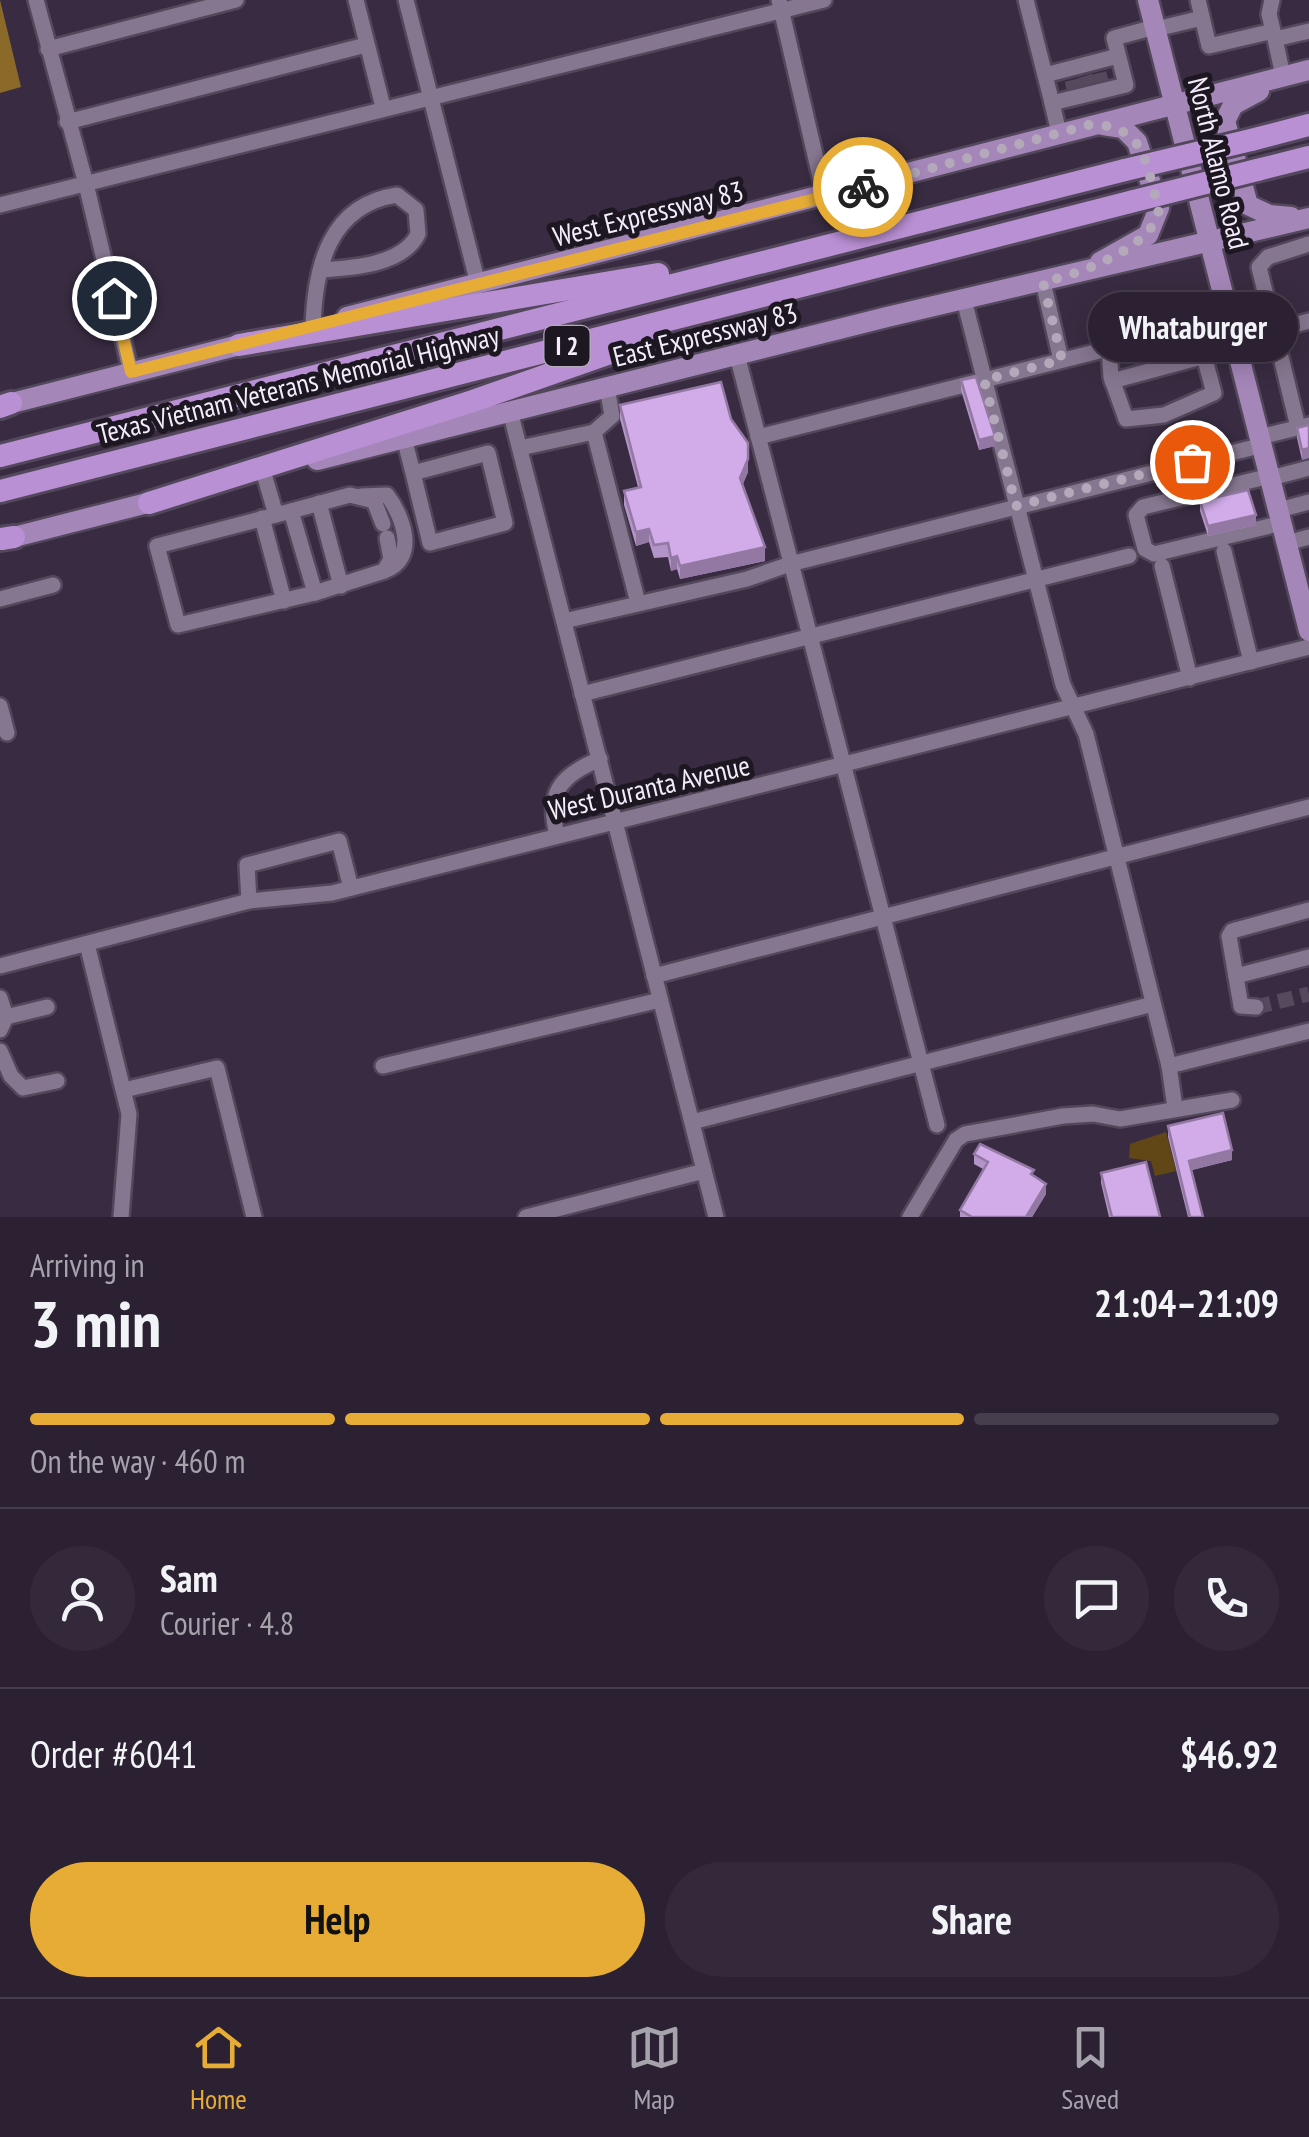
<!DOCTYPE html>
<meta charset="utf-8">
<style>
:root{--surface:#2b2132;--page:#33293a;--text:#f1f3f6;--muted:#a6a3ac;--line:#473e4d;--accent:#e6ac36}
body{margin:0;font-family:"PT Sans Narrow",sans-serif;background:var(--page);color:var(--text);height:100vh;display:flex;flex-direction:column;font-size:38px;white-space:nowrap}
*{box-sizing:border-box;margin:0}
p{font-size:32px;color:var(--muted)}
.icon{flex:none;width:55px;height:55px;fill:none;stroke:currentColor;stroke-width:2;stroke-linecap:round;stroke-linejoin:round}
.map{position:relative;height:1217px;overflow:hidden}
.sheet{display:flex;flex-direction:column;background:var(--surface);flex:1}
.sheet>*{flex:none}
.pin{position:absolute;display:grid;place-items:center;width:85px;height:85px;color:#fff;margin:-42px;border:5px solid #fff;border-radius:50%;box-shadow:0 2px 10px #0007}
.courier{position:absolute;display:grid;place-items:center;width:100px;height:100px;margin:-50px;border:8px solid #e6ac36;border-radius:50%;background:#fff;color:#222;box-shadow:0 2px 12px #0007}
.bubble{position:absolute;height:70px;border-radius:35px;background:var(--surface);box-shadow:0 5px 25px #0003,0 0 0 2px var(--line);font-size:32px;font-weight:600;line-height:70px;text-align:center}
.summary em{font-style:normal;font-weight:600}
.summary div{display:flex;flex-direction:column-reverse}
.summary{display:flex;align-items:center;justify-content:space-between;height:170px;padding:0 30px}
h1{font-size:65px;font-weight:600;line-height:75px}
.bar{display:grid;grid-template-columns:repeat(4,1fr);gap:15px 10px;align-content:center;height:120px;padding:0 30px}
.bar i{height:12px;border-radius:8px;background:var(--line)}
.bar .on{background:var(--accent)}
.bar p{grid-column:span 4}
.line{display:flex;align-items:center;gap:25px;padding:0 30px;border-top:2px solid var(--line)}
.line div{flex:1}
.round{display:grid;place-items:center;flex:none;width:105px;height:105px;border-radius:52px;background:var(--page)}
.cta{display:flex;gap:20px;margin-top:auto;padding:20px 30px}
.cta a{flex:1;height:115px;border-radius:60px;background:var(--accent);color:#111;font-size:40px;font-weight:600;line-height:115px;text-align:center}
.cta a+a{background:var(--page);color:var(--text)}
.dock{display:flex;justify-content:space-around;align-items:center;height:140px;border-top:2px solid var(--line);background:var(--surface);font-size:28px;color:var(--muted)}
.dock a{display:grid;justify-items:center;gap:5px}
.dock .on{color:var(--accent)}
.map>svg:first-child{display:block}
</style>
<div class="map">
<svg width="1309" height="1217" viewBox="0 0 1309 1217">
<rect width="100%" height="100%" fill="#392c42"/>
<path fill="#604715" d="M1166,1132L1176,1171L1155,1176L1151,1161L1129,1158L1130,1144Z"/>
<path fill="#8b6928" d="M0,0L21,87L0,93Z"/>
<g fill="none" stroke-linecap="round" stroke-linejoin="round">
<g stroke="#55495e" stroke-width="15" stroke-dasharray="15 8" stroke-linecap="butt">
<path d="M1099,73L1102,86"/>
<path d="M1085,76L1089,89"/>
<path d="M1072,80L1075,92"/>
<path d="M1256,1007L1309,994"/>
</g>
<defs>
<g id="minor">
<path d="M36,0L86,184L131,373"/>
<path d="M356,0L383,107"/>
<path d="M406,0L478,284"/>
<path d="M779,0L825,198"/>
<path d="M1026,0L1052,103"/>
<path d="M1198,0L1209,46L1273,31"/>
<path d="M1272,0L1269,14L1275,39"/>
<path d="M1156,29L1202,18"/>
<path d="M48,49L236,0"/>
<path d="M1045,75L1118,56"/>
<path d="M1283,76L1275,39L1309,31"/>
<path d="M67,122L366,45"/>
<path d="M1059,133L1052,103L1126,85L1114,38L1155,27"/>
<path d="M0,205L824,0"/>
<path d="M1043,282L1061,360"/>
<path d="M964,300L1063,685L1086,734L1169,1066L1175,1108"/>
<path d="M313,326C315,267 329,205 397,195L416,210L418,234C403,265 352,268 321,270"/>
<path d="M1236,340L1309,321"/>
<path d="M1109,348L1111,377L1126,419L1164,415L1214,393L1196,327"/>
<path d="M737,355L937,1125"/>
<path d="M1112,381L1205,356"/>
<path d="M510,411L716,1217"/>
<path d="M1298,427L1259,267L1268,257L1309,244"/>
<path d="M594,432L612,416L607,387"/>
<path d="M758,437L1230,318"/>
<path d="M1260,437L1309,425"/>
<path d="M404,438L413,473L488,453L505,523L430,543L413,473"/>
<path d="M520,448L594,432L638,603"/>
<path d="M264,474L276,515L157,546L178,625L315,593L291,511L276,515"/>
<path d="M1270,476L1143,507L1136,515L1145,549L1154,554L1282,523"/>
<path d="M1271,478L1309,468"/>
<path d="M361,496L387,495C403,516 419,559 384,571"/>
<path d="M319,503L341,586"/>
<path d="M1279,510L1309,502"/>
<path d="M291,511L350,495L374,501L383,524"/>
<path d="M262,518L284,601"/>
<path d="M1287,543L1309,537"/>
<path d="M1224,551L1251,662"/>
<path d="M1162,566L1190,678"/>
<path d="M315,593L384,571L391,559L387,538"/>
<path d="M0,599L53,585"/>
<path d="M564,621L747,579L790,564L1263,445"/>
<path d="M582,694L1129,556"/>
<path d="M0,706L7,733"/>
<path d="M557,835C546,792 561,775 600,759"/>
<path d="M249,901L247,865L339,841L351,888"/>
<path d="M87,944L129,1114L121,1217"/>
<path d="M0,966L249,901L332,893L1309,647"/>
<path d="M654,976L1309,807"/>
<path d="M1236,976L1309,957"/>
<path d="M0,998L6,1017L0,1030"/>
<path d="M1256,1007L1241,1006L1229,936L1232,931L1309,910"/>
<path d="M6,1017L47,1007"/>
<path d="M0,1051L11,1076L23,1088L57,1081"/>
<path d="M383,1066L660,1000"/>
<path d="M1169,1066L1309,1031"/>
<path d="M124,1090L217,1068L254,1217"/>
<path d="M692,1122L1153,1004"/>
<path d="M526,1217L704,1171"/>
<path d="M910,1217L956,1140L965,1134L1063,1116L1093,1114L1120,1119L1232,1100"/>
</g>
<g id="major">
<path d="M1148,0L1309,631"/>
<path d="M1259,91L1233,105L1225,121L1248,205L1269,215L1291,217"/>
<path d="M1100,262L1148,235L1159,208L1137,142L1123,128L1103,125"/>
<path d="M347,317L1309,70"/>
<path d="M0,406L251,342"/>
<path d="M317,460L887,317L1309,218"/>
<path d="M2,540L163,499"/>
</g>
<g id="highway">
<path d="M1251,140L1309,125"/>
<path d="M1257,170L1309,157"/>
<path d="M239,345L658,274"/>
<path d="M0,407L11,403"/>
<path d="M0,456L1125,170"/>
<path d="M0,491L1134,201"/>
<path d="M149,503L473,401L644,341"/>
<path d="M0,539L14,537"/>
</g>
</defs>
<use href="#minor" stroke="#53485b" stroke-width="20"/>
<use href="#major" stroke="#53485b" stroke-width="25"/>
<use href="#highway" stroke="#53485b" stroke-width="28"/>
<use href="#minor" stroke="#867790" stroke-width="15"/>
<use href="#major" stroke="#a586b9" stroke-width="20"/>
<use href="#highway" stroke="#ba90d5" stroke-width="22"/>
<defs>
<g id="highway-bridge">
<path d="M1125,170L1251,140"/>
<path d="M1134,201L1257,170"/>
</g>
</defs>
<use href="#highway-bridge" stroke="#53485b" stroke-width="28" stroke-linecap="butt"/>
<use href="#highway-bridge" stroke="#ba90d5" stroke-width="22"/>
</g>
<g fill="#b494c8">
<path d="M961,380L995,446L979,450L961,390Z"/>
<path d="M620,405L748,472L742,486L765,561L680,579L677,569L671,571L668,557L654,558L649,542L636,546L624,505V491L638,487L620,419Z"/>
<path d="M1309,425L1302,460L1297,438V428Z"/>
<path d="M1200,501L1256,525L1208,536L1200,511Z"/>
<path d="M1168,1126L1232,1160L1191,1170L1203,1217H1188L1168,1137Z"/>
<path d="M974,1154L1034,1176L1046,1194L1032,1217H960V1210L983,1169L974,1164Z"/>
<path d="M1101,1173L1160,1217H1109L1101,1183Z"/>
</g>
<g fill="#9278a3">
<path d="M995,436V446L979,450V440Z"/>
<path d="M1309,448V458L1302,460V450Z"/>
<path d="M748,459V472L740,491V478Z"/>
<path d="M1256,515V525L1208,536V526Z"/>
<path d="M649,529V542L636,546V532Z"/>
<path d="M765,547V561L680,579V566Z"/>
<path d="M677,556V569L671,571V558Z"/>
<path d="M1232,1150V1160L1189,1171V1161Z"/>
<path d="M1046,1184V1194L1032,1217H1026Z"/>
</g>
<g fill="#d1ace9" stroke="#9278a3" stroke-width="2.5">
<path d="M976,377L995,436L979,440L961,380Z"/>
<path d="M721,382L731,419L748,443V459L740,478L765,547L680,566L677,556L671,558L668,543L654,545L649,529L636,532L624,491L641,487L620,405Z"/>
<path d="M1309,425V448L1302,450L1297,428Z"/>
<path d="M1248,490L1256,515L1208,526L1200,501Z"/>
<path d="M1223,1113L1232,1150L1189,1161L1203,1217H1190L1168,1126Z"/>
<path d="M980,1144L1034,1170L1031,1174L1046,1184L1026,1217H972L960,1210L988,1162L974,1154Z"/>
<path d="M1146,1162L1160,1217H1112L1101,1173Z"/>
</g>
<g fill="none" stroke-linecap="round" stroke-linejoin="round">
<path stroke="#b3a9ba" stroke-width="10" stroke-dasharray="0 18" d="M863,187L1092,124C1148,128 1144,163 1159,208C1156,247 1077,275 1043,282L1062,360L984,380L1016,506L1192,462"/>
<path stroke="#e6ac36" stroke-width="12" d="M114,298L131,372L863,187"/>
</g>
<g text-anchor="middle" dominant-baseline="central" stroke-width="10" stroke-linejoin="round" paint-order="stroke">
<rect fill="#1d1721" stroke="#b4acba" stroke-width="2.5" x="544.5" y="326" width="45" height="40" rx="8"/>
<g font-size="25" font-weight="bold" fill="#f5ecfb">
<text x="567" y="346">I 2</text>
</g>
<g font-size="28" fill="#f5ecfb" stroke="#1d1721">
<text transform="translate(1219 163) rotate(76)">North Alamo Road</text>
<text transform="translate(648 213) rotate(-14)">West Expressway 83</text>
<text transform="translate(705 334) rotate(-14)">East Expressway 83</text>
<text transform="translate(298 384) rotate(-14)">Texas Vietnam Veterans Memorial Highway</text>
<text transform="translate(649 787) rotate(-13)">West Duranta Avenue</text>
</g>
</g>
</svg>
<div class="pin" style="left:1192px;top:462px;background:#ea580c"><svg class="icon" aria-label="bag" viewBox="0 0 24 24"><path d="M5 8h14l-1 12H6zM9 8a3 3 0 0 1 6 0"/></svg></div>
<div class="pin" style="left:114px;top:298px;background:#1f2937"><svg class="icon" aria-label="home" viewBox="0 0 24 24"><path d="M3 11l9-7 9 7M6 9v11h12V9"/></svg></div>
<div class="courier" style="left:863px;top:187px"><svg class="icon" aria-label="bike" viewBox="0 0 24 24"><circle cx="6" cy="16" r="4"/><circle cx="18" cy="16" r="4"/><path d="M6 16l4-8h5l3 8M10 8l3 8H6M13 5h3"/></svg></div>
<div class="bubble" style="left:1088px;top:292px;width:210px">Whataburger</div>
</div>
<section class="sheet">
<div class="summary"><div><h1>3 min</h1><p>Arriving in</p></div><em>21:04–21:09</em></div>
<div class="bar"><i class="on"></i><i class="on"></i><i class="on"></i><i></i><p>On the way · 460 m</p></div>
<div class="line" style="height:180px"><a class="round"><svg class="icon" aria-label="person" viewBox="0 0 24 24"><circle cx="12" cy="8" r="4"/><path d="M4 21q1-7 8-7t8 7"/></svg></a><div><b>Sam</b><p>Courier · 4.8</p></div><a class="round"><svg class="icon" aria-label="chat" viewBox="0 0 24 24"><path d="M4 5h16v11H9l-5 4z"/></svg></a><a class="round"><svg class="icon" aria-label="phone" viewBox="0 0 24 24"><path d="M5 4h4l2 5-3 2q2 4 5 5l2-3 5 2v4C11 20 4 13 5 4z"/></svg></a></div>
<div class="line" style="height:130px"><div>Order #6041</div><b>$46.92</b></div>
<div class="cta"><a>Help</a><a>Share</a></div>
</section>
<nav class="dock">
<a class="on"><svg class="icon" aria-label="home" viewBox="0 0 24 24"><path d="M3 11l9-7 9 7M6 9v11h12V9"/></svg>Home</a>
<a><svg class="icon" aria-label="map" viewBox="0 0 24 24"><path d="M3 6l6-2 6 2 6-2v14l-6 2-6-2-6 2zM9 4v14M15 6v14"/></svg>Map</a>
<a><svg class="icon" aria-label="saved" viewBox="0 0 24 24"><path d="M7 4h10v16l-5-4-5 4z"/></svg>Saved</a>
</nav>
